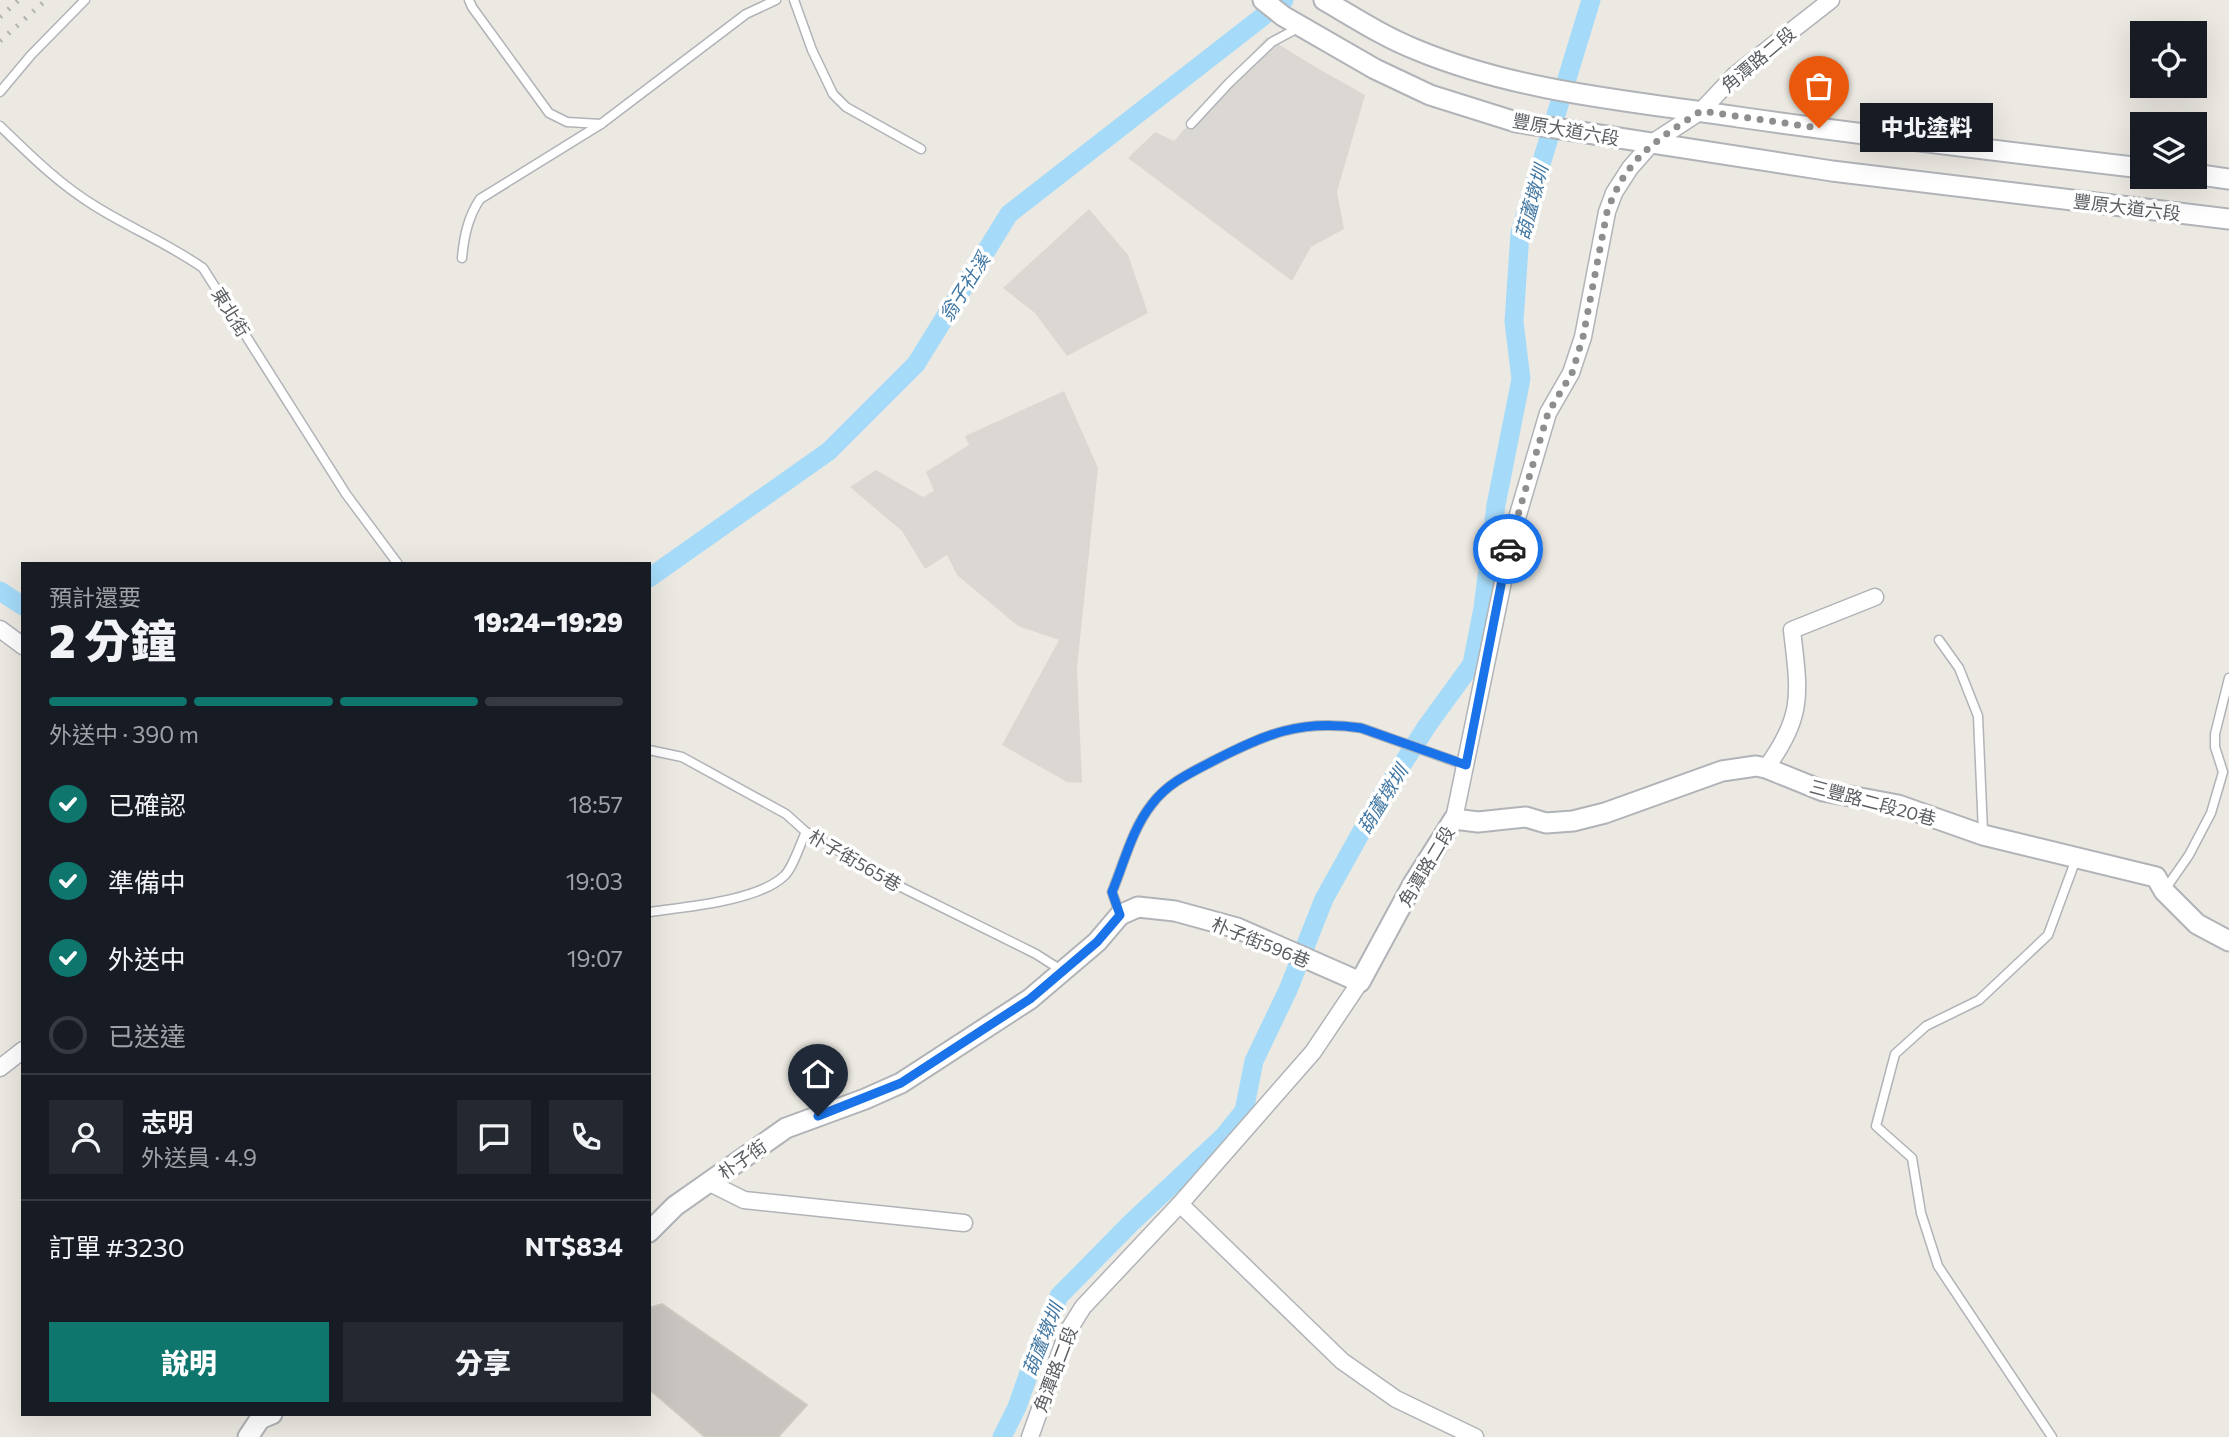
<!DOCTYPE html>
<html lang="zh-TW">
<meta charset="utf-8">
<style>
:root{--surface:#171b24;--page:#242831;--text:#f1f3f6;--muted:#9ea1a6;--line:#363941;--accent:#0f766e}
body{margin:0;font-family:Commissioner,"Noto Sans TC",sans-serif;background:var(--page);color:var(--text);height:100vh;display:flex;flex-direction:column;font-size:26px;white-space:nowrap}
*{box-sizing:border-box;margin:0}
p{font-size:23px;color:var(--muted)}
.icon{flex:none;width:38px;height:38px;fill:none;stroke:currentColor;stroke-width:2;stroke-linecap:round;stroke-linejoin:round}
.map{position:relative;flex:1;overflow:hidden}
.sheet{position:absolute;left:21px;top:562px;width:630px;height:854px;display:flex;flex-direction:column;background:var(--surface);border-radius:0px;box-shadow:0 7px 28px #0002}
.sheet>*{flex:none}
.fabs{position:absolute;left:2130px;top:21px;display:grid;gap:14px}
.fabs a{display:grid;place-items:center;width:77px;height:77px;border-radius:0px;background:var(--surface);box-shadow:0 7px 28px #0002;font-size:35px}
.pin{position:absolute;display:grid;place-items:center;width:60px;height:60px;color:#fff;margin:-72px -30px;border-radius:50% 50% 50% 0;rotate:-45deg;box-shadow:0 0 7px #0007}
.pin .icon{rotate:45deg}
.courier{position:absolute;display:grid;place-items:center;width:70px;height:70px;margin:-35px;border:5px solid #1a73e8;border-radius:50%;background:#fff;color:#222;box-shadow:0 2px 9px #0007}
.bubble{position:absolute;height:49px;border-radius:0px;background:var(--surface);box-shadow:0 7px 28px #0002;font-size:23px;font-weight:800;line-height:49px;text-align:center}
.head em{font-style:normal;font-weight:800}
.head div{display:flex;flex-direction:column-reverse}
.head{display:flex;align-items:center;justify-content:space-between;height:119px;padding:0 28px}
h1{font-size:46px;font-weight:800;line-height:52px}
.bar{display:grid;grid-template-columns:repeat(4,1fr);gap:10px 7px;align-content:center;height:84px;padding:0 28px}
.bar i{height:9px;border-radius:5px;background:var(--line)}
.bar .current{background:var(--accent)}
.bar p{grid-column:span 4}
.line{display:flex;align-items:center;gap:18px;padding:0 28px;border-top:2px solid var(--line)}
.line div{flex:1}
.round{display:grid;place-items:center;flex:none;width:74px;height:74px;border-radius:0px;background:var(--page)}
ol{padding:0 28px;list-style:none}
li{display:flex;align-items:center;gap:21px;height:77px}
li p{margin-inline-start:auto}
li .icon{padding:7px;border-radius:50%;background:var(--accent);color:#fff;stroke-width:4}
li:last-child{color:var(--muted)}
li i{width:38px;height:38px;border:4px solid var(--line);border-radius:50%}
.button{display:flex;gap:14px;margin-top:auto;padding:14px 28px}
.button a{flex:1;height:80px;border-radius:0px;background:var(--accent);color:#fff;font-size:28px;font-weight:800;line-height:80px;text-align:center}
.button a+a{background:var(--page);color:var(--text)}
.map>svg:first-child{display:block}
</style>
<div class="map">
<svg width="2229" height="1437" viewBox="0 0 2229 1437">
<rect width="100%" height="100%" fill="#ece9e2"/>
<g fill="#dbd8d4">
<path d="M1267,37L1312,65L1365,95L1337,192L1344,229L1311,247L1292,281L1128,158L1155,132L1174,141Z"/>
<path d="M1089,209L1128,255L1148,313L1067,356L1035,313L1003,288Z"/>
<path d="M1064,391L1098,468L1077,667L1082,783L1067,782L1002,745L1059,640L1018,626L957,575L947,555L925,569L902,531L850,487L876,470L923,497L934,491L926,472L969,445L965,436Z"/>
</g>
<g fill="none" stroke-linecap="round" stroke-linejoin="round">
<g stroke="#a5dbf9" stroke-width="19">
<path d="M649,578L829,451L916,364L1009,214L1284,0"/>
<path d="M0,591L23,606"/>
<path d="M1002,1437L1017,1407L1037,1350L1059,1296L1132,1222L1224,1136L1244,1111L1254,1061L1288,990L1324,899L1378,802L1427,726L1472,664L1483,608L1496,505L1521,379L1514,322L1520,233L1591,0"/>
</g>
</g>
<path fill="#c8c4bf" stroke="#d0cac1" stroke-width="2" d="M662,1304L807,1405L778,1437H705L649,1389V1308Z"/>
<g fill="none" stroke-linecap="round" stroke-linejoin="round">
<defs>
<g id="service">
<path d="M469,0L472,7L549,113L567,122L601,124"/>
<path d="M794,0L812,50L833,94L846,107L921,149"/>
<path d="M0,92L31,55L85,0"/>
<path d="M1191,124L1229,83L1272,42L1298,28"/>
<path d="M0,126C30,155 59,184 95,206C130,228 169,244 203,268L346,494L398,564"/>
<path d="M462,258C464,236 468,217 480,199L601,124L746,14L776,0"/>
<path d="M1939,640L1959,668L1978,716L1983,832"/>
<path d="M649,750L682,757L786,814L806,832L901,887L1036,954L1061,970"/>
<path d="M2164,891L2189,855L2211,813L2223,772L2215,747V734L2229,678"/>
<path d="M649,912C685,907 758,901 784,876C793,868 800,844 806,832"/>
<path d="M1120,915L1112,892C1124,863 1132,829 1152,804C1168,783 1190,773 1213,761C1266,734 1300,719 1361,728L1465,765"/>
<path d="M2052,1437L1938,1266L1921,1213L1912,1158L1876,1126L1895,1054L1926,1026L1979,1000L2048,935L2076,859"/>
</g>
<g id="minor">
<path d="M0,629L23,646"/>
<path d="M1766,768C1805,715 1799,692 1792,630L1875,597"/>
<path d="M1454,819L1505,572L1507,552L1548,413L1571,373L1583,337L1607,212L1614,193L1630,168L1652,143L1701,111L1735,75L1831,0"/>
<path d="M0,1068L23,1050"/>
<path d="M708,1182L744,1200L964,1223"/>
<path d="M1180,1204L1342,1361L1396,1399L1475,1437"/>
<path d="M1030,1437L1068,1331L1083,1307L1180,1204L1313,1052L1360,982"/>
</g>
<g id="tertiary">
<path d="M1263,0L1283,16L1375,69L1430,95L1516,122L1832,171L2229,219"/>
<path d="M1324,0C1355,18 1384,37 1417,50C1518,92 1631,101 1738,117C1872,136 2007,152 2142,168"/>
<path d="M2194,174L2229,179"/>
<path d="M649,1232L675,1206L786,1128L865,1099L901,1083L1030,999L1097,942L1120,915L1138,907L1175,911L1237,928L1360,982L1413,884L1454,819L1478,822L1526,817L1546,823L1573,821L1605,813L1722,771L1756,766L1766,768L1823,791L1898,805L1983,835L2156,877L2164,891L2197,924L2229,941"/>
<path d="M248,1437L260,1419L272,1414"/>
</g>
</defs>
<use href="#service" stroke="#b0b3b7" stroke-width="11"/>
<use href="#minor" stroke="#b0b3b7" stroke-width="19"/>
<use href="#tertiary" stroke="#b0b3b7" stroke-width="23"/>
<use href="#service" stroke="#fff" stroke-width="8"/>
<use href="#minor" stroke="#fff" stroke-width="16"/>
<use href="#tertiary" stroke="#fff" stroke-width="19"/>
<g stroke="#b1b2b2" stroke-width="5" stroke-dasharray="2 9" stroke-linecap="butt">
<path d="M0,17L19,0"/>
<path d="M0,41L46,0"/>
</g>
</g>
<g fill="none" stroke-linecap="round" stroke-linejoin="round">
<path stroke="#8d8f8f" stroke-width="7" stroke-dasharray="0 12.6" d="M1508,549L1548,413L1572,373L1583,337L1607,212C1626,158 1655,141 1701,111L1819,128"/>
<path stroke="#1a73e8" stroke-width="9" d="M818,1116L901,1083L1030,999L1097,942L1120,915L1112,892C1124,863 1132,829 1152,804C1168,783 1190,773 1213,761C1266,734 1300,719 1361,728L1466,765L1508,549"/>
</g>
<g text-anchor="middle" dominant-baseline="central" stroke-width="7" stroke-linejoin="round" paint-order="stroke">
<g font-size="18" fill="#5a5e62" stroke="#fff">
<text transform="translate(1758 59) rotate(-40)">角潭路二段</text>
<text transform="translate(1566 129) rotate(10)">豐原大道六段</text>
<text transform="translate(2127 207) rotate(7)">豐原大道六段</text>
<text transform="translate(231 312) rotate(58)">東北街</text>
<text transform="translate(1873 802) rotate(15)">三豐路二段20巷</text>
<text transform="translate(855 860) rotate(30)">朴子街565巷</text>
<text transform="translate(1426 866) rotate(-59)">角潭路二段</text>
<text transform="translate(1261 942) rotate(22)">朴子街596巷</text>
<text transform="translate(742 1159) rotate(-35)">朴子街</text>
<text transform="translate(1055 1369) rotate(-69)">角潭路二段</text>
</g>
<g font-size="19" font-style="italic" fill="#4177a2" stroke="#fff">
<text transform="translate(1531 202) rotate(-75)">葫蘆墩圳</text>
<text transform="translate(964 287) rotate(-58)">翁子社溪</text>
<text transform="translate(1382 799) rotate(-58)">葫蘆墩圳</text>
<text transform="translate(1042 1339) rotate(-68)">葫蘆墩圳</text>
</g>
</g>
</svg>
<div class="fabs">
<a><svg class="icon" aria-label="locate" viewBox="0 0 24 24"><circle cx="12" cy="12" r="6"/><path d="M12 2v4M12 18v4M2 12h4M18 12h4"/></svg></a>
<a><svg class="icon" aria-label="layers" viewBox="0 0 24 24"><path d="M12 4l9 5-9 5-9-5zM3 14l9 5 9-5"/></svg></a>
</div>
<div class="pin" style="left:1819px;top:128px;background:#ea580c"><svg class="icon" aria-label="bag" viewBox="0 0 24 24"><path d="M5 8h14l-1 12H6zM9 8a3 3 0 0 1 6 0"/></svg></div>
<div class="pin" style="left:818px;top:1116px;background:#1f2937"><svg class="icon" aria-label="home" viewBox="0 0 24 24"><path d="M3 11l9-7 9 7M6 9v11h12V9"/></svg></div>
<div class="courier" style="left:1508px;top:549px"><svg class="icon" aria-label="car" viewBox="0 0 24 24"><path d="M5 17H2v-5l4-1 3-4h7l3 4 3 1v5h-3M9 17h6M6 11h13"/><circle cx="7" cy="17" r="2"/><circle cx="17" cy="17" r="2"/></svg></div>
<div class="bubble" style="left:1860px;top:103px;width:133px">中北塗料</div>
<section class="sheet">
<div class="head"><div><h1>2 分鐘</h1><p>預計還要</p></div><em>19:24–19:29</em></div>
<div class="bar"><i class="current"></i><i class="current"></i><i class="current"></i><i></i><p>外送中 · 390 m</p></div>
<ol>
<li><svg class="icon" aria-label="check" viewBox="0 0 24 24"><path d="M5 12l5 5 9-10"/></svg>已確認<p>18:57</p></li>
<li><svg class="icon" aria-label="check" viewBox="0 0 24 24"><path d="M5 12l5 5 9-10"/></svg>準備中<p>19:03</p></li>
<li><svg class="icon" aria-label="check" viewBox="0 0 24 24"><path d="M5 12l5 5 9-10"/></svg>外送中<p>19:07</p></li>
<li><i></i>已送達</li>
</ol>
<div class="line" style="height:126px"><a class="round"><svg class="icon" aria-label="person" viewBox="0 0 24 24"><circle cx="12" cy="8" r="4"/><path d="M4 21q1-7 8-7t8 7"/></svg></a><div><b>志明</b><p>外送員 · 4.9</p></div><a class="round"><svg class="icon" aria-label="chat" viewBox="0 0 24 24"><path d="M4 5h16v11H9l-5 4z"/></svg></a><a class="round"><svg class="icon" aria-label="phone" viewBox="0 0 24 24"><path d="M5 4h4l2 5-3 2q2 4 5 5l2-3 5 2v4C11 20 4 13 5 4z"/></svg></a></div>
<div class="line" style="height:91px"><div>訂單 #3230</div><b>NT$834</b></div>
<div class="button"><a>說明</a><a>分享</a></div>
</section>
</div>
